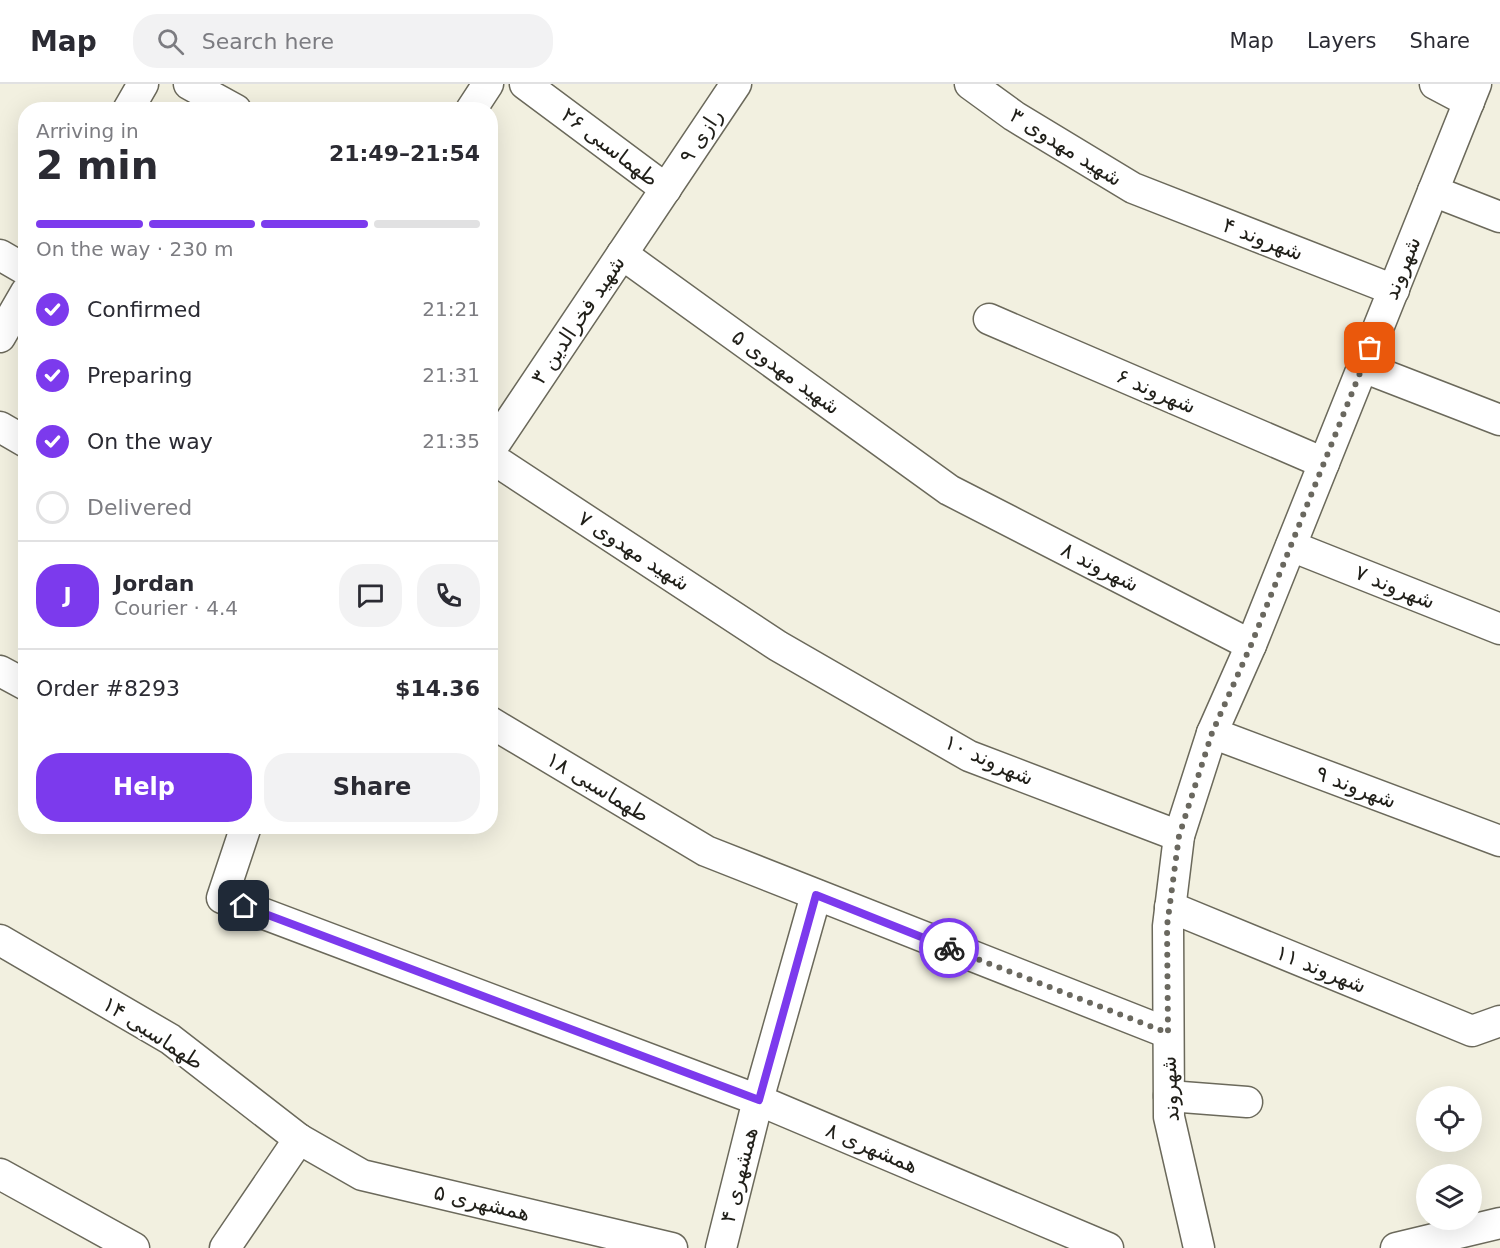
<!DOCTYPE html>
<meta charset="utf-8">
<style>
:root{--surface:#fff;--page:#f2f2f3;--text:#2b2b33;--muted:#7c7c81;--line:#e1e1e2;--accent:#7c3aed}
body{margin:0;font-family:"DejaVu Sans","Noto Sans Arabic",sans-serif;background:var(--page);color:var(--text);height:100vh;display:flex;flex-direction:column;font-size:22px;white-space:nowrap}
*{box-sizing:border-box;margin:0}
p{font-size:20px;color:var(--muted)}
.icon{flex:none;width:33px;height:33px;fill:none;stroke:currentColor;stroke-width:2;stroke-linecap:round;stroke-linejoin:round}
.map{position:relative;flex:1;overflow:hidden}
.sheet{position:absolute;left:18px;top:18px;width:480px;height:732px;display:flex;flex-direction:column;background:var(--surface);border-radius:24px;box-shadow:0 6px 24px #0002}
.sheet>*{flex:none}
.controls{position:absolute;left:1416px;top:1002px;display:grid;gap:12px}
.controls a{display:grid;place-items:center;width:66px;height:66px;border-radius:50%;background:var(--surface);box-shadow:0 6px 24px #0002;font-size:30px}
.pin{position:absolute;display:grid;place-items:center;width:51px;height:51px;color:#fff;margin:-26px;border-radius:12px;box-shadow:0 3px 9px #0006}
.courier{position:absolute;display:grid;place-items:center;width:60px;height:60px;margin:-30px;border:4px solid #7c3aed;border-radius:50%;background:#fff;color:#222;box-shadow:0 2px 8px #0007}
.headline em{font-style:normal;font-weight:600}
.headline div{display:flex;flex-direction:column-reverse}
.headline{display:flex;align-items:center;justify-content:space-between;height:102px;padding:0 18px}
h1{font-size:39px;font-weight:600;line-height:45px}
.bar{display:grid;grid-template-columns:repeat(4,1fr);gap:9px 6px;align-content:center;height:72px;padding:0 18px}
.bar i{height:8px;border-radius:4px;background:var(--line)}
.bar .on{background:var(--accent)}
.bar p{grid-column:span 4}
.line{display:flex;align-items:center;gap:15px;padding:0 18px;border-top:2px solid var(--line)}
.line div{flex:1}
.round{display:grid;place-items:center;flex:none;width:63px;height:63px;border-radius:24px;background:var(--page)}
ol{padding:0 18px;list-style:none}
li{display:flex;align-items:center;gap:18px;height:66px}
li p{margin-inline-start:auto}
li .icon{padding:6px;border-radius:50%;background:var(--accent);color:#fff;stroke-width:4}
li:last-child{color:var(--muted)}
li i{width:33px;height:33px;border:3px solid var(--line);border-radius:50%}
.button{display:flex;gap:12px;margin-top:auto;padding:12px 18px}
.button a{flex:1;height:69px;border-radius:24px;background:var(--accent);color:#fff;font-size:24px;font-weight:600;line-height:69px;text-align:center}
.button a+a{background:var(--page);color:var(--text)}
header{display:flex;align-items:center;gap:36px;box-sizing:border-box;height:84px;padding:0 30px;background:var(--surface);border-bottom:2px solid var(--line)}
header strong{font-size:28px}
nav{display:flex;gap:33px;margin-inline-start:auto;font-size:21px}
.search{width:420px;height:54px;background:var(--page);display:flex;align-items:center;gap:15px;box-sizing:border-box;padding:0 21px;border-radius:24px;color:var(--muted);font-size:22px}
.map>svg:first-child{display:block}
</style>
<header>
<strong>Map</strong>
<div class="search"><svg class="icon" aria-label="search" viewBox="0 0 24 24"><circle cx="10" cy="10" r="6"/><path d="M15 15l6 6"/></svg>Search here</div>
<nav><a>Map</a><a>Layers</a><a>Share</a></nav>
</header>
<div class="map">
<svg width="1500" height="1164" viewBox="0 0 1500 1164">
<rect width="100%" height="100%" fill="#f2f0e0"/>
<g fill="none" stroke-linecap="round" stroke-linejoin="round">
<defs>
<g id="minor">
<path d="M189,0L236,26"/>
<path d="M525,0L666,105"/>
<path d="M970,0L1014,32L1133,104L1394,206"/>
<path d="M1435,0L1469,18"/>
<path d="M128,26L143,0"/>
<path d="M471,26L488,0"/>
<path d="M1433,107L1500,133"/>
<path d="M622,170L949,406L1251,561"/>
<path d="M0,171L26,186"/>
<path d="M989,235L1324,379"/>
<path d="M0,253L26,208"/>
<path d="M1363,283L1500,336"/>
<path d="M0,343L26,358"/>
<path d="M490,367L736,0"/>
<path d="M490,373L778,562L969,672L1179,752"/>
<path d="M1291,462L1500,545"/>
<path d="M0,587L26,601"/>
<path d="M490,638L706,767L1168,949"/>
<path d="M1212,649L1500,757"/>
<path d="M246,742L222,814L758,1016L1108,1164"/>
<path d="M1170,823L1472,947L1500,937"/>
<path d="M0,856L170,955L299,1055L362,1091L672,1164"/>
<path d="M1169,1012L1247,1018"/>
<path d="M0,1090L134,1164"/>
<path d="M225,1164L299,1055"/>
<path d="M721,1164L758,1016L816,811"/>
<path d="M1199,1164L1169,1033L1168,842L1179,752L1212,649L1251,561L1476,0"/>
<path d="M1396,1164L1500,1139"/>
</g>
</defs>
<use href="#minor" stroke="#6b695b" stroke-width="33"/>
<use href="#minor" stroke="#fff" stroke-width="30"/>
</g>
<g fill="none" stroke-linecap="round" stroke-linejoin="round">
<path stroke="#6a685f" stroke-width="6" stroke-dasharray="0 10.8" d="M949,864L1168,949L1167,842L1179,752L1212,649L1251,561L1370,264"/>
<path stroke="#7c3aed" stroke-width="8" d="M244,822L759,1016L816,811L949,864"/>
</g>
<g text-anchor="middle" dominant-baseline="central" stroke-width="5" stroke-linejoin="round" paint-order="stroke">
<g font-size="21" fill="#201f19" stroke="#fff">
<text transform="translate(701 52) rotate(-56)">رازی ۹</text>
<text transform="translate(610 63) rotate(37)">۲۶ طهماسبی</text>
<text transform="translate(1066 63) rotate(32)">۳ شهید مهدوی</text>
<text transform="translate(1263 155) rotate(21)">شهروند ۴</text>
<text transform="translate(1402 184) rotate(-68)">شهروند</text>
<text transform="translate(578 236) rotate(-56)">۳ شهید فخرالدین</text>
<text transform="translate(786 288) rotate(36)">۵ شهید مهدوی</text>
<text transform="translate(1156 307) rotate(23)">شهروند ۶</text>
<text transform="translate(634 467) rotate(33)">۷ شهید مهدوی</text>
<text transform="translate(1100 483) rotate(27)">شهروند ۸</text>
<text transform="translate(1395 503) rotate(22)">شهروند ۷</text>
<text transform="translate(989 676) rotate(24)">شهروند ۱۰</text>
<text transform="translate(598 703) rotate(31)">۱۸ طهماسبی</text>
<text transform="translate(1356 703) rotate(21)">شهروند ۹</text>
<text transform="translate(1321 885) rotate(22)">شهروند ۱۱</text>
<text transform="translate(153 949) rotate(33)">۱۴ طهماسبی</text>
<text transform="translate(1170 1005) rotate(-93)">شهروند</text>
<text transform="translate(872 1064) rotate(23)">۸ همشهری</text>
<text transform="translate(739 1091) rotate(-76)">همشهری ۴</text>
<text transform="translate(482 1119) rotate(13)">۵ همشهری</text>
</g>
</g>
</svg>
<div class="controls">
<a><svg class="icon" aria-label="locate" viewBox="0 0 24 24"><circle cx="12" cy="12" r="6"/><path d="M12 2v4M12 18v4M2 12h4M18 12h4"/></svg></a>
<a><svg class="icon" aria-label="layers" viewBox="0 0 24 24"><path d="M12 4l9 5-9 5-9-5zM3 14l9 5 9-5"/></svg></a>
</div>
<div class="pin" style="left:1370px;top:264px;background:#ea580c"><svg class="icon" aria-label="bag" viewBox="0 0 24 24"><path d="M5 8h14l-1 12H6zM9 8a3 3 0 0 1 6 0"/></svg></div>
<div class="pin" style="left:244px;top:822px;background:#1f2937"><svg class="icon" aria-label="home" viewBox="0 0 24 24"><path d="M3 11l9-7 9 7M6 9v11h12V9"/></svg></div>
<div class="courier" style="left:949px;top:864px"><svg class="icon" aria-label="bike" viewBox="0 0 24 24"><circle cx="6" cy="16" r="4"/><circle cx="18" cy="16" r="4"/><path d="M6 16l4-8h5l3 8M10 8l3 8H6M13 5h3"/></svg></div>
<section class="sheet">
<div class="headline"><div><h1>2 min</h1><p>Arriving in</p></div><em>21:49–21:54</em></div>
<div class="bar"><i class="on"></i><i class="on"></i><i class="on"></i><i></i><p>On the way · 230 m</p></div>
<ol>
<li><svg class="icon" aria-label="check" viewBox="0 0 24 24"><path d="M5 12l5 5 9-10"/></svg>Confirmed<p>21:21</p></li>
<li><svg class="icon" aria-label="check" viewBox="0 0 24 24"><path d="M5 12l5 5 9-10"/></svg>Preparing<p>21:31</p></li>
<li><svg class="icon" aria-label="check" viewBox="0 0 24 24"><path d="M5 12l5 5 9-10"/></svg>On the way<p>21:35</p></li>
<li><i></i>Delivered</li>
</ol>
<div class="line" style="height:108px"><b class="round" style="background:var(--accent);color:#fff">J</b><div><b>Jordan</b><p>Courier · 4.4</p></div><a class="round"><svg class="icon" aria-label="chat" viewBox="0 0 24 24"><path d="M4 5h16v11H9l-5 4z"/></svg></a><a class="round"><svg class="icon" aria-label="phone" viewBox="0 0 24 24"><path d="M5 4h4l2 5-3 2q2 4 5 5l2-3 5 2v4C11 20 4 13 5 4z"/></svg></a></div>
<div class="line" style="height:78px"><div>Order #8293</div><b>$14.36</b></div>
<div class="button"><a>Help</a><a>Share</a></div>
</section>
</div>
